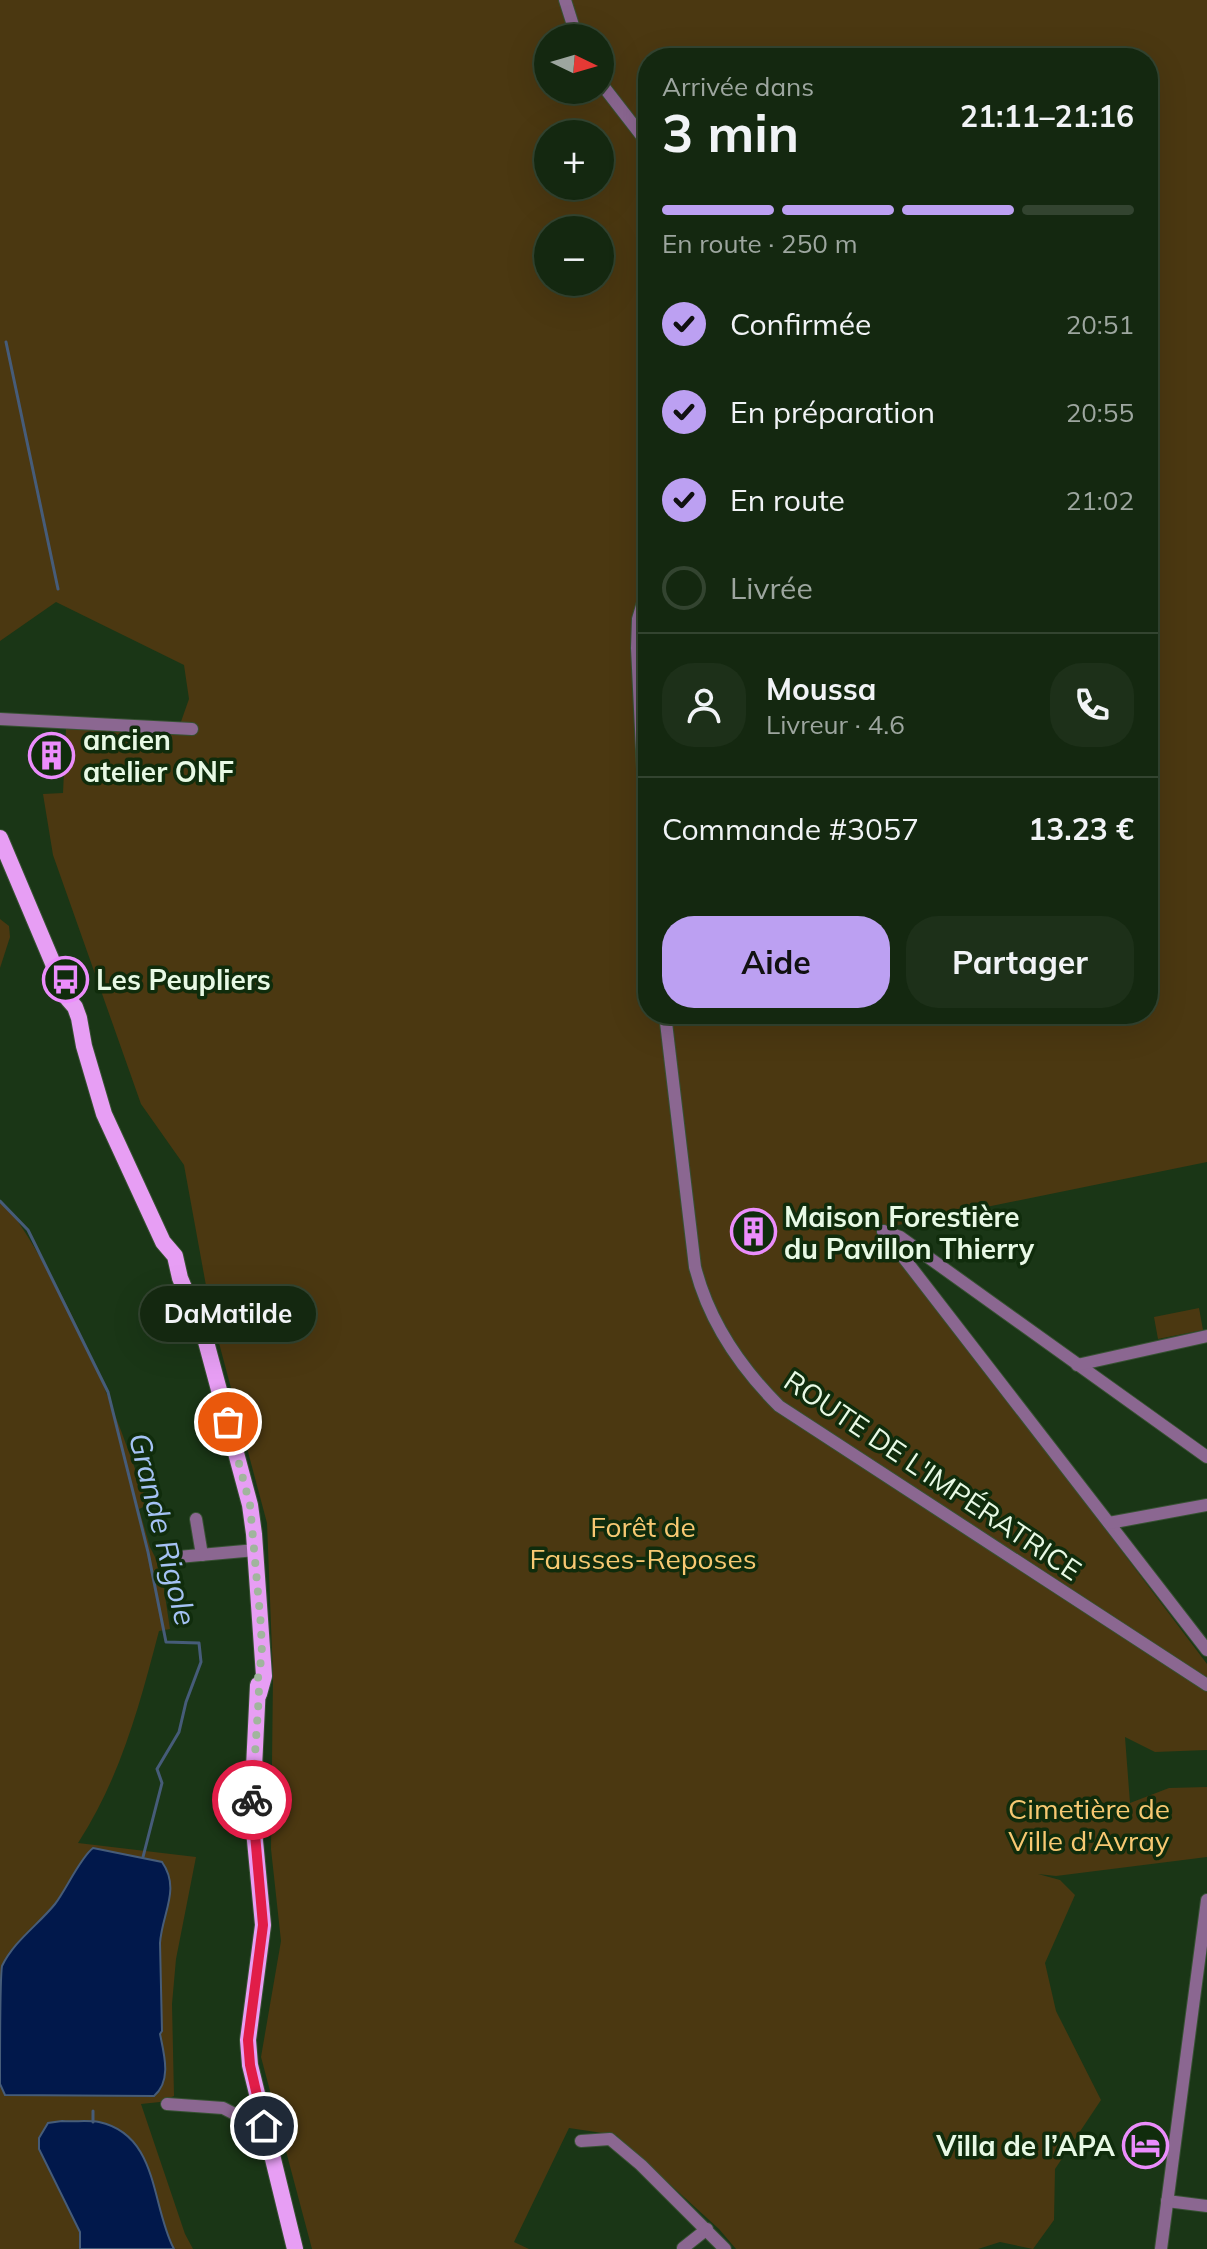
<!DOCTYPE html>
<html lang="fr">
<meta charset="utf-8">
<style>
:root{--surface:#142810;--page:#1d3019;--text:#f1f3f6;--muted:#9da69f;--line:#334430;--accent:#bca0f2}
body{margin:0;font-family:Mulish,sans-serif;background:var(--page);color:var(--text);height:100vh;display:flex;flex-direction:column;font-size:30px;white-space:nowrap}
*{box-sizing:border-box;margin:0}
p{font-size:26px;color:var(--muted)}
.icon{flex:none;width:44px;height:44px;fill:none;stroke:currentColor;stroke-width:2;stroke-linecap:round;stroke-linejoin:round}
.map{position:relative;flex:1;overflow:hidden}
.panel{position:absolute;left:638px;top:48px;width:520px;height:976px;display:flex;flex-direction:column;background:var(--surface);border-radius:32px;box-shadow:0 8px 32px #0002,0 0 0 2px var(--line)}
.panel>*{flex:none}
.needle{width:52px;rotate:95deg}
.controls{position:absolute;left:534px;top:24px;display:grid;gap:16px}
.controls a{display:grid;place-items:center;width:80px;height:80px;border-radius:50%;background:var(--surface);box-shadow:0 8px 32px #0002,0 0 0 2px var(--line);font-size:40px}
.pin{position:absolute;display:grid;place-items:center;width:68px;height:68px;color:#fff;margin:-34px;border:4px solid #fff;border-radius:50%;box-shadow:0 2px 8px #0007}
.courier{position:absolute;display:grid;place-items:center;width:80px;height:80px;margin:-40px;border:6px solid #e11d48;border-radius:50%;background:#fff;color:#222;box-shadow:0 2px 10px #0007}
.bubble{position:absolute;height:56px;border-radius:28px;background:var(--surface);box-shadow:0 8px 32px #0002,0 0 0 2px var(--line);font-size:26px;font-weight:700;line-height:56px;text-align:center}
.head em{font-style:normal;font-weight:700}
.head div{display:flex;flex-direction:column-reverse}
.head{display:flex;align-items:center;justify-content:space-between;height:136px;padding:0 24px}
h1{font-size:52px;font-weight:700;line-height:60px}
.bar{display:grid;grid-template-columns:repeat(4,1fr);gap:12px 8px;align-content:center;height:96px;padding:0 24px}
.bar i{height:10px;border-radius:6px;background:var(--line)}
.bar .active{background:var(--accent)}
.bar p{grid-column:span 4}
.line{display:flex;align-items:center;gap:20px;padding:0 24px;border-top:2px solid var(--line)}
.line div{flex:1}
.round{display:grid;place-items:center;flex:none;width:84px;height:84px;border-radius:32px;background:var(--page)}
ol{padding:0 24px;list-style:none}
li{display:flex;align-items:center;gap:24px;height:88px}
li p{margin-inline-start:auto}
li .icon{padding:8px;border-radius:50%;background:var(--accent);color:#111;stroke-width:4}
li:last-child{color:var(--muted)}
li i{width:44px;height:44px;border:4px solid var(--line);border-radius:50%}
.cta{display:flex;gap:16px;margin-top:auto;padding:16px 24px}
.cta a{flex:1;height:92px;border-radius:32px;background:var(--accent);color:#111;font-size:32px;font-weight:700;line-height:92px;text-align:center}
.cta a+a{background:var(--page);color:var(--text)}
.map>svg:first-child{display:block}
</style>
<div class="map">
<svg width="1207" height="2249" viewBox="0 0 1207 2249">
<rect width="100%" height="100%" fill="#1a3616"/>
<g fill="#4b3811" fill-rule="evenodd">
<path d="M0,0H1207V1162L879,1229L1207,1664V1750L1155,1752L1125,1737L1130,1803L1169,1788L1207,1787V1857L1056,1876L1038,1874L1060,1880L1075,1895L1045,1963L1056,2011L1101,2100L1055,2169L1054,2220L1033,2249L1000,2242L978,2249H736L719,2229L616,2135L569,2128L514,2242L529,2249H312L261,2057L281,1941L271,1849L273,1676L267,1523L211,1313L184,1165L141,1104L53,855L43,794L63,793L66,729L177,733L189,699L184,665L56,602L0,641ZM548,38H600V90H548ZM648,58H1148V1014H648ZM548,134H600V186H548ZM548,230H600V282H548Z"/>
<path d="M0,919L9,926L10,937L0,968Z"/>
<path d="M0,1200C18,1218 29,1239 42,1260C88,1338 118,1420 148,1505L139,1509L150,1547L161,1569L170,1629L159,1631C139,1707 121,1776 78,1843L196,1857L176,1959L172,2004L174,2096L160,2102L141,2104L185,2234L193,2249H0Z"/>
<path d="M1199,1308L1203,1330L1158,1339L1154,1317Z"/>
</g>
<g fill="#01184b" stroke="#465c79" stroke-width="2">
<path d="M93,1848L162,1862C181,1889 162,1913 160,1943L162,2031L160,2034C164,2054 172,2081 154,2096L5,2095L0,2084C0,2064 0,1977 2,1966C14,1941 38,1925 55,1904C66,1890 80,1858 93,1848Z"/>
<path d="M62,2121C74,2122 88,2120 99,2122C159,2135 151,2206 174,2249H80V2232L39,2149V2138L48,2123Z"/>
</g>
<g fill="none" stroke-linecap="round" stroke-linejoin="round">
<g stroke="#465c79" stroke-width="3">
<path d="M6,342L58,589"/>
<path d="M0,1201L28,1230L108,1392L148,1552L166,1642L199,1643L201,1662L186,1702L179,1732L157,1769L162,1783L143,1857"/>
<path d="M93,2111V2122"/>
</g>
<defs>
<g id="minor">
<path d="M565,0L577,38"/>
<path d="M600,82L648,144"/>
<path d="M648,586L638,619L637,648L648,872"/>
<path d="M0,719L192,729"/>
<path d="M665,1014L695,1267C709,1322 740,1367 779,1406L1207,1685"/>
<path d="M883,1231L1207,1650"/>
<path d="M883,1231L900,1237L1207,1457"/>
<path d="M1077,1365L1207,1336"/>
<path d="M196,1519L202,1555"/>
<path d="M1109,1523L1207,1505"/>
<path d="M178,1557L256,1550"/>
<path d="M167,2104L223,2108L258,2126H264"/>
<path d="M581,2141L610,2139L641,2165L725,2249"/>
<path d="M1167,2201L1207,2206"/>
<path d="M683,2248L707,2229"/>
<path d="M1161,2249L1207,1900"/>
</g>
<g id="major">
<path d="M0,838L68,999L75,1007L79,1018L84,1046L104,1114L163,1242L175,1256L180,1278L205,1338L250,1505L254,1534L264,1676L259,1694"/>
<path d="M258,1685L252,1809L263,1925L248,2040L250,2065L295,2249"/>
</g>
</defs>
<use href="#minor" stroke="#375133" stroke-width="14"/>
<use href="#major" stroke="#375133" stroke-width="18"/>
<use href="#minor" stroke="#8b6791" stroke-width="12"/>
<use href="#major" stroke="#e79ef4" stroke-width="16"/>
</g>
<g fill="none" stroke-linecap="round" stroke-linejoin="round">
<path stroke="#a0b59d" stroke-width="8" stroke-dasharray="0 14.4" d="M228,1422L250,1505L261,1626L262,1656L258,1676L259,1694L252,1800"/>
<path stroke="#e11d48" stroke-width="10" d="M252,1800L263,1925L248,2040L250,2065L264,2126"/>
</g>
<defs>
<symbol id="building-ring" viewBox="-11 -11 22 22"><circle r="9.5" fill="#102c0c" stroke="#eb8dfc" stroke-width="1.5"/><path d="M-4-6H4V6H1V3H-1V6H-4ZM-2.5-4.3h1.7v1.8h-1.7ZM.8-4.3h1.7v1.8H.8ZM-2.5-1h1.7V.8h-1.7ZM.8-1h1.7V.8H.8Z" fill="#eb8dfc"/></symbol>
<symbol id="bus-ring" viewBox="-11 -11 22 22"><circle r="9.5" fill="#102c0c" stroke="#eb8dfc" stroke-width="1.5"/><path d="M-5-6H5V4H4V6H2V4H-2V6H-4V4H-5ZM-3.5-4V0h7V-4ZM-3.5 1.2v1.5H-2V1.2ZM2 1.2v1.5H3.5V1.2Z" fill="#eb8dfc"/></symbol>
<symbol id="hotel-ring" viewBox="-11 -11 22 22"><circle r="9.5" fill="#102c0c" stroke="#eb8dfc" stroke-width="1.5"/><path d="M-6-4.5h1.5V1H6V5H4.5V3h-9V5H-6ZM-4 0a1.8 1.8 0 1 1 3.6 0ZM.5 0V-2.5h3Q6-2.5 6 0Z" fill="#eb8dfc"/></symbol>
</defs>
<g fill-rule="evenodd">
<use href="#building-ring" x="26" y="730" width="51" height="51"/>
<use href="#bus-ring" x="40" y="954" width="51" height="51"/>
<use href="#building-ring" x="728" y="1206" width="51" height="51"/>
<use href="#hotel-ring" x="1120" y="2120" width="51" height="51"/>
</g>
<g text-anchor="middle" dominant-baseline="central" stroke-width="7" stroke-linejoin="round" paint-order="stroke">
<g font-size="28" font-weight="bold" fill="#e8f9e5" stroke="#102c0c" text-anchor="start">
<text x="83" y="739">ancien<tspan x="83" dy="32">atelier ONF</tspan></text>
<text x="96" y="979">Les Peupliers</text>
<text x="784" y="1216">Maison Forestière<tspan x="784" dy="32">du Pavillon Thierry</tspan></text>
<text x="1115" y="2145" text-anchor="end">Villa de l’APA</text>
</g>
<g font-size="28" fill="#e8f9e5" stroke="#102c0c">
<text transform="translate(933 1475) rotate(34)">ROUTE DE L'IMPÉRATRICE</text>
</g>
<g font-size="28" fill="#f7c872" stroke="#102c0c">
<text x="643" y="1526">Forêt de<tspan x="643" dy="32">Fausses-Reposes</tspan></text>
<text x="1089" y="1808">Cimetière de<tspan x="1089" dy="32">Ville d'Avray</tspan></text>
</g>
<g font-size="30" font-style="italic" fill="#a5c2f4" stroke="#102c0c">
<text transform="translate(163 1529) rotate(76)">Grande Rigole</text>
</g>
</g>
</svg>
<div class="controls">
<a><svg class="needle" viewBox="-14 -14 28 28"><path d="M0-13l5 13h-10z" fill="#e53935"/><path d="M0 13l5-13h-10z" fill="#9da69f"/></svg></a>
<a>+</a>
<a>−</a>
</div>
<div class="pin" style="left:228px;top:1422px;background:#ea580c"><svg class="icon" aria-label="bag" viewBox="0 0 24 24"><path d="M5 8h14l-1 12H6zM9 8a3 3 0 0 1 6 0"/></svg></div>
<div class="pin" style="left:264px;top:2126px;background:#1f2937"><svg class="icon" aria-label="home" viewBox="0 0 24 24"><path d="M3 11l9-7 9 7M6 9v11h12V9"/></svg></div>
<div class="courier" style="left:252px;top:1800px"><svg class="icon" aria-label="bike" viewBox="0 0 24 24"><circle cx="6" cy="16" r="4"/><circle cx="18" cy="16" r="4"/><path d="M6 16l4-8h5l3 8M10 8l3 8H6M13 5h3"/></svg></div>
<div class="bubble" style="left:140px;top:1286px;width:176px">DaMatilde</div>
<section class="panel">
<div class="head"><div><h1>3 min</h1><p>Arrivée dans</p></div><em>21:11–21:16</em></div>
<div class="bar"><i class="active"></i><i class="active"></i><i class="active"></i><i></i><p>En route · 250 m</p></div>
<ol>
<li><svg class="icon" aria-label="check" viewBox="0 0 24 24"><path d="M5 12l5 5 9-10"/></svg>Confirmée<p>20:51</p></li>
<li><svg class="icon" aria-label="check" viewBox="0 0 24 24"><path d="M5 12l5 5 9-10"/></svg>En préparation<p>20:55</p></li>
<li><svg class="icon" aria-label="check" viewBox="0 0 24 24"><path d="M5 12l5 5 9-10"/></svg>En route<p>21:02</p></li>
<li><i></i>Livrée</li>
</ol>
<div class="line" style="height:144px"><a class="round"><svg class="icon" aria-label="person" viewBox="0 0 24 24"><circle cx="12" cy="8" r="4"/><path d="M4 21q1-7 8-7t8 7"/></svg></a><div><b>Moussa</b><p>Livreur · 4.6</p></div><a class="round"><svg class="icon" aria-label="phone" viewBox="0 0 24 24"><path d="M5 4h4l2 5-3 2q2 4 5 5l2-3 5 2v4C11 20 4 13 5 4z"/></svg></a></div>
<div class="line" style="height:104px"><div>Commande #3057</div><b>13.23 €</b></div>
<div class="cta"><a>Aide</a><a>Partager</a></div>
</section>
</div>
